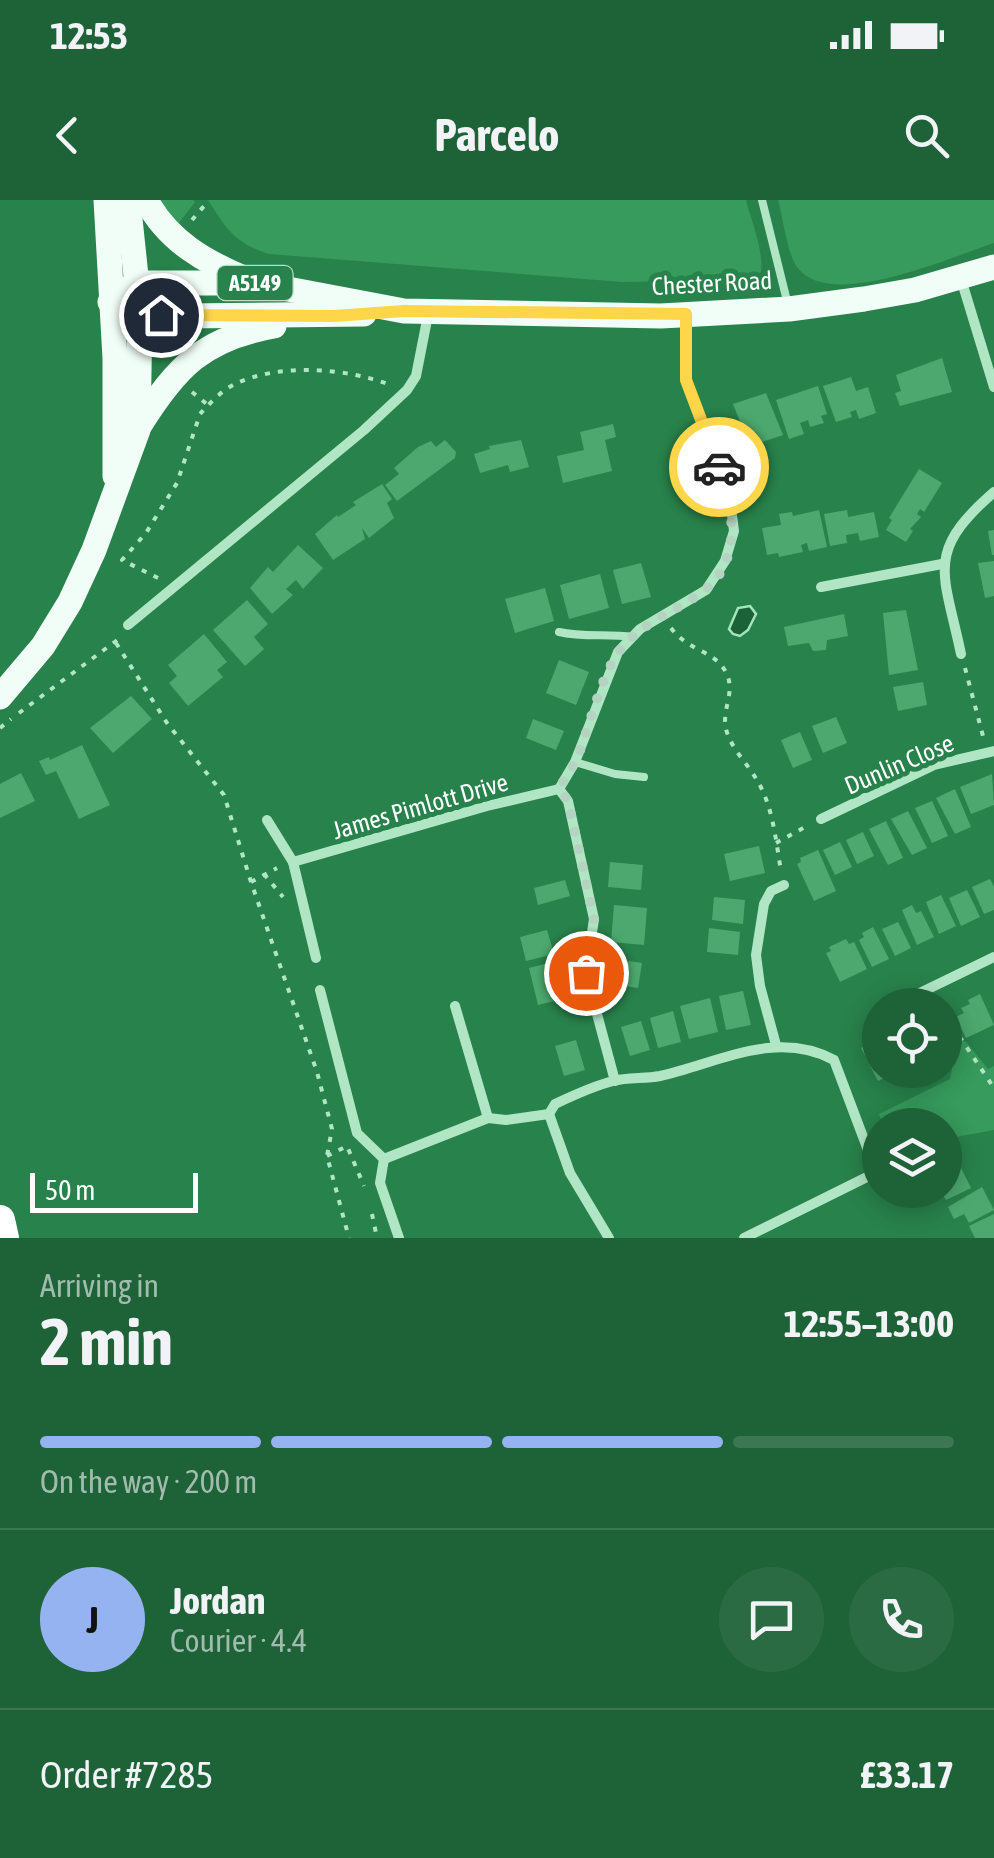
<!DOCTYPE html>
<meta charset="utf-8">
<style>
:root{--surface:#1e6238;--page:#2b6b43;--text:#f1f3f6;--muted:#a1bcae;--line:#3c7653;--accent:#95b2f1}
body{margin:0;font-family:"Asap Condensed",sans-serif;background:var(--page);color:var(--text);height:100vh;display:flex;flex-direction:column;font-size:38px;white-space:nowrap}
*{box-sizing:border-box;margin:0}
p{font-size:32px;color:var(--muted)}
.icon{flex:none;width:55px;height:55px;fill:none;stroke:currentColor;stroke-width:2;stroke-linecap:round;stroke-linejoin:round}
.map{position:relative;height:1038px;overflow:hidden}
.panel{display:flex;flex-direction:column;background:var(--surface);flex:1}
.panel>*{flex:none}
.controls{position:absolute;left:862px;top:788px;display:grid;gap:20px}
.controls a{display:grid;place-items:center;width:100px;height:100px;border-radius:50%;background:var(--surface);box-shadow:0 5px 25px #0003;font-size:50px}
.scale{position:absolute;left:30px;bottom:25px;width:168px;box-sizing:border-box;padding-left:10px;border:5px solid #fff;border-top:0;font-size:28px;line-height:35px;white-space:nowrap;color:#fff;-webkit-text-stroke:8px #28824b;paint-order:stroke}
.pin{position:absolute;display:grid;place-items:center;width:85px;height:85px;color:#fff;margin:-42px;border:5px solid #fff;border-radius:50%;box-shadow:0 2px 10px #0007}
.courier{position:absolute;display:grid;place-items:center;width:100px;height:100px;margin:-50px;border:8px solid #ffd54a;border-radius:50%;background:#fff;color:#222;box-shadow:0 2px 12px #0007}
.headline em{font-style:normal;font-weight:700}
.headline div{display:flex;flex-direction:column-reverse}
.headline{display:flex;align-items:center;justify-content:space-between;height:170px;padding:0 40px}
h1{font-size:65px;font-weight:700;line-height:75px}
.bar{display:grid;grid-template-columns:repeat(4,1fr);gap:15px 10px;align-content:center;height:120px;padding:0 40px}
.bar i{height:12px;border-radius:8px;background:var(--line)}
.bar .on{background:var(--accent)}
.bar p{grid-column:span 4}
.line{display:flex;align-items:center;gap:25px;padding:0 40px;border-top:2px solid var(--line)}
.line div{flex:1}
.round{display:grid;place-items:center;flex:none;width:105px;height:105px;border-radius:52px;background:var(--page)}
.status{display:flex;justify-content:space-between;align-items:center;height:70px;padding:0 50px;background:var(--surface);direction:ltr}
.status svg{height:28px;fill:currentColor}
header{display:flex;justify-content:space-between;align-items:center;height:130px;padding:0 40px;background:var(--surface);font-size:45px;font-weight:700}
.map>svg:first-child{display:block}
</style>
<div class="status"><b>12:53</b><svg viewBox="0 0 49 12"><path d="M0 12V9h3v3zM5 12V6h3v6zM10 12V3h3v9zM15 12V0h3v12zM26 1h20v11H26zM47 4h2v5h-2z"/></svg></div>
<header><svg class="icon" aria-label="back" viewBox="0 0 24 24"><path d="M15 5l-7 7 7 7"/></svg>Parcelo<svg class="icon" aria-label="search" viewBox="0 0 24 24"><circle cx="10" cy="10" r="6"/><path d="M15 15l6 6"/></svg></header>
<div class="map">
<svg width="994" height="1038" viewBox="0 0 994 1038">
<rect width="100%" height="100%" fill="#28824b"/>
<g fill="#369b5c">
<path d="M157,0H193L195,2L176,27Z"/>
<path d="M208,0H746C752,25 772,67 754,90L734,80L622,82L269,54C235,43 227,30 208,0Z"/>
<path d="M778,0H994V43C951,57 829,112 797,67C787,54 783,17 778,0Z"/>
<path d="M945,826L967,843L988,869L994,866V930L945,939V925H883L879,914L950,879L952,870L945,857Z"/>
</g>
<path fill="#1c6238" stroke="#a5e6bd" stroke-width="2.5" d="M750,406L756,414L748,430L740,436L733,434L729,429L738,408Z"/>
<g fill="#4da86f">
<path d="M942,158L952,192L900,206L895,193L901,191L896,175Z"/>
<path d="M851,177L856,191L868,187L876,213L859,219L856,210L850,212L852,217L836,222L823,186Z"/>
<path d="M818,186L827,214L821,216L824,223L810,227L808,220L800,223L804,234L789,239L776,200Z"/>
<path d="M766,193L783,235L750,246L733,204Z"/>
<path d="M613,224L616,237L605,240L612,271L563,283L557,256L584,250L580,232Z"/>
<path d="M445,240L456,252L455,258L397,301L385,285L399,274L394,268L418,247L431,241L436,247Z"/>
<path d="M521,240L529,267L510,272L508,265L480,273L474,254L490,249L489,246Z"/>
<path d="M919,269L942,283L924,312L920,309L917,314L921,317L910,329L913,331L906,342L886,330L892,320L889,318Z"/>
<path d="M382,284L392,299L387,303L394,318L369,338L362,328L365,339L333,360L315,334L337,315L338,317L356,305L353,302Z"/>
<path d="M819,310L827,347L809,351L807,343L801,345L803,352L779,357L778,353L767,355L762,328L781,325L779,314L792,312L793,316Z"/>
<path d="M847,310L848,317L874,312L879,337L860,341L858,333L846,335L847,343L830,346L824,314Z"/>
<path d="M994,330V355H992L988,331Z"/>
<path d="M298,345L323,368L303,389L296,380L286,389L293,395L272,414L250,388L268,367L273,372Z"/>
<path d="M994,361V396L985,398L978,363Z"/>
<path d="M641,363L651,397L622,404L613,370Z"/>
<path d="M600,374L609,408L569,419L560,385Z"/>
<path d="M545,388L554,421L515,433L505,399Z"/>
<path d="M247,400L268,424L254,437L264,449L245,466L213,430Z"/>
<path d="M906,410L918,470L889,475L883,413Z"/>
<path d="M844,414L848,436L827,440L826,450L813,451L809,443L788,446L784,427Z"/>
<path d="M204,434L227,462L217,470L223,477L188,506L169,483L177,476L168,465Z"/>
<path d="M559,460L589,472L576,505L546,493Z"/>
<path d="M923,482L927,505L898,511L893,487Z"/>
<path d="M131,496L152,519L113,553L90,528Z"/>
<path d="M836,517L847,543L823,553L812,526Z"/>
<path d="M533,519L564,531L556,550L526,538Z"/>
<path d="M800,532L812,560L793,568L781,540Z"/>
<path d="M82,545L110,605L79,619L56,571L46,575L39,561L49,557L50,560Z"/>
<path d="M21,573L35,601L0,618V584Z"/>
<path d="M992,574L994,605L971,614L960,587Z"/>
<path d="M955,589L971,627L955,634L936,598Z"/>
<path d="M932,601L948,636L932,643L915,608Z"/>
<path d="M908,611L927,648L912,655L891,619Z"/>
<path d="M886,621L903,658L888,665L869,629Z"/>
<path d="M863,632L874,656L857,664L846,640Z"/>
<path d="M840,642L852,667L835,675L823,650Z"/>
<path d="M759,646L765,673L730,681L724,654Z"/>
<path d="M818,650L836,691L814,701L797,664L801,662L800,658Z"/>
<path d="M610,662L643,665L641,690L608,687Z"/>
<path d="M990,679L994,687V710L984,714L972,687Z"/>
<path d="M565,680L570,696L538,705L534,688Z"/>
<path d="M967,690L980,717L961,726L949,698Z"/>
<path d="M941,695L956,726L939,734L926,702Z"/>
<path d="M714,697L745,700L743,724L712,720Z"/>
<path d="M614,705L647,708L644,745L611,742Z"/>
<path d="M912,705L916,713L921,711L934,737L917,745L902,710Z"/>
<path d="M898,722L911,748L895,756L882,729Z"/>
<path d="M873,727L889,759L872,767L859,740L864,737L862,733Z"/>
<path d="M709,728L740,732L738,755L707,752Z"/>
<path d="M547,730L554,754L526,761L520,737Z"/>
<path d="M846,739L849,744L854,742L867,769L840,782L826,753L831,751L829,747Z"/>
<path d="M609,758L642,763L638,788L605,783Z"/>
<path d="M557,761L567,798L538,805L529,768Z"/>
<path d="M743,791L751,825L726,830L719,796Z"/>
<path d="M980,794L994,825L966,838L956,817L964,813L961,808L970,804L968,800Z"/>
<path d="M710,798L718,832L689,839L680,806Z"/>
<path d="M673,811L681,842L658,848L650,818Z"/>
<path d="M641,821L650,850L630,856L621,827Z"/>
<path d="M880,838V870H912L916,876L904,882L898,871L878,881L861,848Z"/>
<path d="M576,840L585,870L564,876L555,846Z"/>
<path d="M949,940L958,962L945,968V941Z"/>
<path d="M959,964L971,988L946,1000L940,990H945V971Z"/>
<path d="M982,987L994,1010L969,1023L964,1014L954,1019L948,1007Z"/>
<path d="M994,1014V1038H975L969,1026Z"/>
</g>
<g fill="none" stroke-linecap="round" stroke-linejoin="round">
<g stroke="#b1e6c5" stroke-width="4" stroke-dasharray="5 8" stroke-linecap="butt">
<path d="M192,20L204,6L200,0"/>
<path d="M192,192L208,205"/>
<path d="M158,378L122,360L146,333L177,283L200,214C210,203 222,190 235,184C279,163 344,168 388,184"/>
<path d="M671,428C687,450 713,451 724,469C738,490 721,508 726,529C731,549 749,565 758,582C773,607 776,642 781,671"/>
<path d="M116,443L167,523L224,595L251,682L317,872L332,929L327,956L349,1038"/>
<path d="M965,468L983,536"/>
<path d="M19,513L120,438"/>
<path d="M0,528L11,519"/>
<path d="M776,643L807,626"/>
<path d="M264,674L283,697"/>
<path d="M251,682L277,668"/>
<path d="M945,815L994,888"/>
<path d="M327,956L347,946L364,986"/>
<path d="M372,1014L377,1038"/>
</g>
<g stroke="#b1e6c5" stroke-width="8">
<path d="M762,0L788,105"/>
<path d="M559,432C584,438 608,433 633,437"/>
<path d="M575,562L615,574L644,577"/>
</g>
<g stroke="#b1e6c5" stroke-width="10">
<path d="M961,79L994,187"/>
<path d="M821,387L942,364"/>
<path d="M128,425L364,230L407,190L416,176L428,115"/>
<path d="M961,454C944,372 924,353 994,292"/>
<path d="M821,619L934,565L994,551"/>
<path d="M267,620L293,662"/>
<path d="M316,758L293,662L487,606L559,589"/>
<path d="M320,790L357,933L384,959L488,918L506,920L549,914"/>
<path d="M895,805L994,757"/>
<path d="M455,806L488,918"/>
<path d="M776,845L760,786L756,755L764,704L771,691L784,685"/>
<path d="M615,881L586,773L594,719L568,601L559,589L575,562L618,452L640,429L706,390L725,361L734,331L730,299L686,180L685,115"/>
<path d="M549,914L555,904C574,895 593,886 613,881C628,877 645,879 660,876C718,863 776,829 834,860L871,958V975L744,1038"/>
<path d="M549,914L570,973L609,1038"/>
<path d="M384,959L380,983L399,1038"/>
</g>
<g stroke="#f1fdf7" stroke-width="25">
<path d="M106,0L115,158V276"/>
<path d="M146,0C168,41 205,62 246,79"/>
<path d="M110,102L136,83H256L404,111L661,116L789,109L864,99L915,90L994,67"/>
<path d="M125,108L140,114L183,116L364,114"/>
<path d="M140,225C176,167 204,138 274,126"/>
<path d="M0,497L43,446L70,402L94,350L138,230L140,114L128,0"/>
</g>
<path stroke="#fff" stroke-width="30" d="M0,1020L4,1038"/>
</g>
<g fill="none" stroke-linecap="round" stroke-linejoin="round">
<path stroke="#b4d3c0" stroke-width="10" stroke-dasharray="0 18" d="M586,773L594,719L568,601L560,589C564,577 573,568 578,556C590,525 601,475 620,450C641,423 674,412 701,393C744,363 733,308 719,267"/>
<path stroke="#ffd54a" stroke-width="12" d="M161,115L334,116L404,111L686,114V180L719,267"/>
</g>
<g text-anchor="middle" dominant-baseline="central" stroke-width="10" stroke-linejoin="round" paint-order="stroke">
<rect fill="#28824b" stroke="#bedac9" stroke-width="2.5" x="217.5" y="66" width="75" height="34" rx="8"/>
<g font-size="22" font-weight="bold" fill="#fff">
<text x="255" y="83">A5149</text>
</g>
<g font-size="25" fill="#fff" stroke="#28824b">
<text transform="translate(712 83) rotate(-3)">Chester Road</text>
<text transform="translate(899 564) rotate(-23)">Dunlin Close</text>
<text transform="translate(420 606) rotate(-16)">James Pimlott Drive</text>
</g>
</g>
</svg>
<div class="controls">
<a><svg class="icon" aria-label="locate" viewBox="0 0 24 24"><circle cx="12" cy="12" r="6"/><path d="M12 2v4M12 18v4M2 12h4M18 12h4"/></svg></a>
<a><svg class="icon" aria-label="layers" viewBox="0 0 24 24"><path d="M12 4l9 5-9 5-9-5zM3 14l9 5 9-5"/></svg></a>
</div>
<div class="scale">50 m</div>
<div class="pin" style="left:586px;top:773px;background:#ea580c"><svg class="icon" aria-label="bag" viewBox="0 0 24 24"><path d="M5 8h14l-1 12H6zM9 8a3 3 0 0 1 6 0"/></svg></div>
<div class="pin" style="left:161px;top:115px;background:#1f2937"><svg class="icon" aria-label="home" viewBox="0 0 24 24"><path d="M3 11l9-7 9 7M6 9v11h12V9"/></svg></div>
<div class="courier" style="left:719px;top:267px"><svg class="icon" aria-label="car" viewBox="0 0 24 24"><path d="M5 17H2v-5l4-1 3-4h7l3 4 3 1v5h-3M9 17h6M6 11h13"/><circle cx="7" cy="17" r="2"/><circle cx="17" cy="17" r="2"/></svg></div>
</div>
<section class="panel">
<div class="headline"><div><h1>2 min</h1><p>Arriving in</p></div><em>12:55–13:00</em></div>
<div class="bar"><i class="on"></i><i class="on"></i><i class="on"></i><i></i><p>On the way · 200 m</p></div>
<div class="line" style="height:180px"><b class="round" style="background:var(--accent);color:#111">J</b><div><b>Jordan</b><p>Courier · 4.4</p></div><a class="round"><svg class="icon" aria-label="chat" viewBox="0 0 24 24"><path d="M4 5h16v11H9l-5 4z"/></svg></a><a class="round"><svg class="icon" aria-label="phone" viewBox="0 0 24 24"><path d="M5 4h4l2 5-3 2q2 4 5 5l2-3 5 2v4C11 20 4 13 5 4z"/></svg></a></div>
<div class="line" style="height:130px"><div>Order #7285</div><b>£33.17</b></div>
</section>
